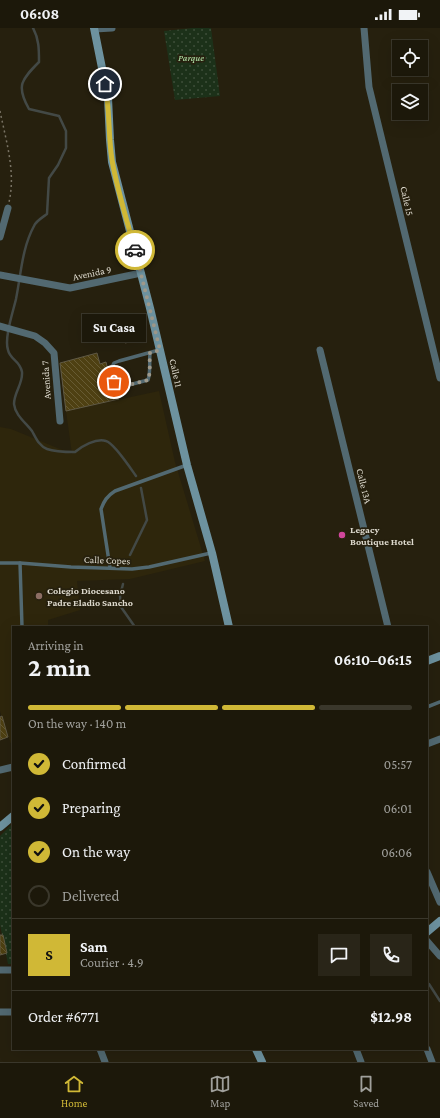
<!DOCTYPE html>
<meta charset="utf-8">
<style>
:root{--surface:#1c180a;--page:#292518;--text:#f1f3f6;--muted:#a0a09c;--line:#3a372b;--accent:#d0b836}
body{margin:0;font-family:"Crimson Pro",serif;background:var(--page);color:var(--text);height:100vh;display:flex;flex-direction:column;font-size:15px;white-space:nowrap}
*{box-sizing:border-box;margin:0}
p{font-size:13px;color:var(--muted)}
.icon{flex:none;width:22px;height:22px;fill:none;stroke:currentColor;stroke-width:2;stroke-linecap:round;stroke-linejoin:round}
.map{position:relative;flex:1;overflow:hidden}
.details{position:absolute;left:12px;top:598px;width:416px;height:424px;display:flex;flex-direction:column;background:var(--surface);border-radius:0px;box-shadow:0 4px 16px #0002,0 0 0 1px var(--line)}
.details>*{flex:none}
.tools{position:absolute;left:392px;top:12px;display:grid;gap:8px}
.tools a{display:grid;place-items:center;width:36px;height:36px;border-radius:0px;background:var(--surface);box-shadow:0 4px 16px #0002,0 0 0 1px var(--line);font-size:20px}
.pin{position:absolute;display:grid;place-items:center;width:34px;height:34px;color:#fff;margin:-17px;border:2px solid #fff;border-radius:50%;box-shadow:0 1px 4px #0007}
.courier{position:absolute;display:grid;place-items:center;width:40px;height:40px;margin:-20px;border:3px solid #d0b836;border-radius:50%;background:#fff;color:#222;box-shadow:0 1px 5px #0007}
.bubble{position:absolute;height:28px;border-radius:0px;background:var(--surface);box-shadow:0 4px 16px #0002,0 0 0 1px var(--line);font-size:13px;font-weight:700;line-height:28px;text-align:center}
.summary em{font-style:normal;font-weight:700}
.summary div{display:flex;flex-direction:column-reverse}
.summary{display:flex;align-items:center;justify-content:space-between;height:68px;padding:0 16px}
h1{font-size:26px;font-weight:700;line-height:30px}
.bar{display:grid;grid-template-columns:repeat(4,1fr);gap:6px 4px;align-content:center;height:48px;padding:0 16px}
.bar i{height:5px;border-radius:3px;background:var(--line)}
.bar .selected{background:var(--accent)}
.bar p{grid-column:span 4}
.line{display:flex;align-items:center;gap:10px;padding:0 16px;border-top:1px solid var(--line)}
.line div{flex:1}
.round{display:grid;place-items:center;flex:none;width:42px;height:42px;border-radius:0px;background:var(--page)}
ol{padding:0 16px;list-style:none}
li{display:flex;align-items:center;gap:12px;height:44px}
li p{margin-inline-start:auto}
li .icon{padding:4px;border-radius:50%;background:var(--accent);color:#111;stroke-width:4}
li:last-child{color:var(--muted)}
li i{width:22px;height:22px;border:2px solid var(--line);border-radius:50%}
.status{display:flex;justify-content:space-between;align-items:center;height:28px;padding:0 20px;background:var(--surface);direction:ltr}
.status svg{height:11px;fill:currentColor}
.tab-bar{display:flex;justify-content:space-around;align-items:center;height:56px;border-top:1px solid var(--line);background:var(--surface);font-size:11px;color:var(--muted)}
.tab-bar a{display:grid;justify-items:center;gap:2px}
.tab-bar .selected{color:var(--accent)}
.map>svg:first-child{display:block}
</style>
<div class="status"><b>06:08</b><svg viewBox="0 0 49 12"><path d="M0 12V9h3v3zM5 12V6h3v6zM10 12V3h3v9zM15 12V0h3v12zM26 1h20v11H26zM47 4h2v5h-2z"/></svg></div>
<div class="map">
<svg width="440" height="1034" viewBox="0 0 440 1034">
<defs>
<pattern id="grass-dots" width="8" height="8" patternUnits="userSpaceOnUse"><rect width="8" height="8" fill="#1c3119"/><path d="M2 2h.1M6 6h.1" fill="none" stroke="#3d4e39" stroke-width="1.8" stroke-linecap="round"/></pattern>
<pattern id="building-back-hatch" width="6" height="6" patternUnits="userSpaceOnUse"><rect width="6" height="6" fill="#4e4012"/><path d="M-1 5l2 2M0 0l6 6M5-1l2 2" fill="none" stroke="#675b33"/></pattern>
</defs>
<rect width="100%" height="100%" fill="#26200e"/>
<path fill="#2e260c" d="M159,363L175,434L205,533L130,551L77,553L80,582L48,592V599H13V722L0,683V399L11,401L72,426L66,383Z"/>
<g fill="url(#grass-dots)">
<path d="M193,0H211L220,68L175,72L164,3Z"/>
<path d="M13,795V936H8L0,897V808Z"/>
</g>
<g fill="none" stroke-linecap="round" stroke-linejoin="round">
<g stroke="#434946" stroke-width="2.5">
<path d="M33,0C39,11 39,21 39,34C21,52 16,58 29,81L59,88L66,103V120L58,137L49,150L47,186C43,189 36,193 34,198C22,220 21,246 16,271C13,284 4,310 8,322C10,332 20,332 22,344C23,356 14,364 14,376C15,387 26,395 32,403C36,410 39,418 47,421C55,424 66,424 75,424C82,418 96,410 106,413C114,415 131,441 136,448"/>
<path d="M130,527L147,492L141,460"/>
<path d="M123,556L120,568L121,579L135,599"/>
<path d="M429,956L440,973"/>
</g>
</g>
<g fill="url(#building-back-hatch)" stroke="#605a46">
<path d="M140,297L144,311L125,315L122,301Z"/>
<path d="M97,325L100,336L106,334L112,359L115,361L119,371L66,383L60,335Z"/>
<path d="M2,688L8,709L0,712V689Z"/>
<path d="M0,907H3L7,925L0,927Z"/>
</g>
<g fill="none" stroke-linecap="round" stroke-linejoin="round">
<path stroke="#797364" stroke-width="1.5" stroke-dasharray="2 3" stroke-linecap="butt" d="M0,83C6,113 16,144 9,174"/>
<g stroke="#526971" stroke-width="3.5">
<path d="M150,325C149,334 151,343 148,352L121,359L115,358L111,341L114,335L119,333L159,322"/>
<path d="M0,535H20L71,539L132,541L149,539L211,525"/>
<path d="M20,535L22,599"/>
<path d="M110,540L101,481C104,473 107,468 115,463L187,437"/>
<path d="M427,679L440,674"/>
</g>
<g stroke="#526971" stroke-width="7">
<path d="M364,0L369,59L440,350"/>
<path d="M95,1L112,0"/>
<path d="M0,209L8,180"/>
<path d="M0,247L70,260L141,245"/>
<path d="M0,298L35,308L45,315L54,325L60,393"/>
<path d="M320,322L388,599"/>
<path d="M427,716L440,711"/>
<path d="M0,742L13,739"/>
<path d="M427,844L440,874"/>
<path d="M427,913L440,928"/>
<path d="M0,942H13"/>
<path d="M0,984H13"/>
<path d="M100,1021L105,1034"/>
<path d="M356,1021L361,1034"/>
<path d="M427,1021L432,1034"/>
</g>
<g stroke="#6d929f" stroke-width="8">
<path d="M94,0L108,70L110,112L112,134L150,280L187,437L212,525L229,599"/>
<path d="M427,633L440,628"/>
<path d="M0,799L13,788"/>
<path d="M427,904L440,893"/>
<path d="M256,1021L262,1034"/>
</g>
</g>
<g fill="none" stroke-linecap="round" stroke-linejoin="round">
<path stroke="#9e998b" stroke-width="4" stroke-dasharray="0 7.2" d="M114,354L117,359H121L148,352C151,343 149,334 150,325L160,322L135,222"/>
<path stroke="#d0b836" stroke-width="5" d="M105,56C110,81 108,107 112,132C117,161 127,193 135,222"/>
</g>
<circle fill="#d1479c" stroke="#26200e" stroke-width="1.5" cx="342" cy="507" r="4"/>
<circle fill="#8d6e63" stroke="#26200e" stroke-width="1.5" cx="39" cy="568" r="4"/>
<g text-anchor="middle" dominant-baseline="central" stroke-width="3.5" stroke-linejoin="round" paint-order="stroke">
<g font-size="10" font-style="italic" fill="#b2e5aa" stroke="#26200e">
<text x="191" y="29">Parque</text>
</g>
<g font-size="10" fill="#dedace" stroke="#26200e">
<text transform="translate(407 173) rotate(77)">Calle 15</text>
<text transform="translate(92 245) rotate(-12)">Avenida 9</text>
<text transform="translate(176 345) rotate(77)">Calle 11</text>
<text transform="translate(46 352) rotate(-94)">Avenida 7</text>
<text transform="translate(364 458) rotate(76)">Calle 13A</text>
<text transform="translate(107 532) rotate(2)">Calle Copes</text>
</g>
<g font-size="10" font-weight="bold" fill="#dedace" stroke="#26200e" text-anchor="start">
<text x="350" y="501">Legacy<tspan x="350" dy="12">Boutique Hotel</tspan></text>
<text x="47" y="562">Colegio Diocesano<tspan x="47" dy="12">Padre Eladio Sancho</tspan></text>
</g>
</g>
</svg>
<div class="tools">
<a><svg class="icon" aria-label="locate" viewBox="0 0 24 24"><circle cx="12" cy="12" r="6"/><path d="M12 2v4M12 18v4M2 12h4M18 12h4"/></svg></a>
<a><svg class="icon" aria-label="layers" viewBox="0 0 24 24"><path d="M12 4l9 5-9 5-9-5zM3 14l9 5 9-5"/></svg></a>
</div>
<div class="pin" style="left:114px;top:354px;background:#ea580c"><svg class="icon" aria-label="bag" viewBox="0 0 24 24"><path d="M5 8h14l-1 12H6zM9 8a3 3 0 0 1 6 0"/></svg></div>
<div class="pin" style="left:105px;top:56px;background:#1f2937"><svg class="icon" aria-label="home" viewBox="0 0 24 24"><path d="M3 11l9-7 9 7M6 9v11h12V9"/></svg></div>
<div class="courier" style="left:135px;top:222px"><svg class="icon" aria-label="car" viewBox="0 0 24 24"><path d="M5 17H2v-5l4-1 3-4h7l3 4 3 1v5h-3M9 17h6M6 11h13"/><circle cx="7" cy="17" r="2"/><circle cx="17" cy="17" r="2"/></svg></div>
<div class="bubble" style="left:82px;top:286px;width:64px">Su Casa</div>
<section class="details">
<div class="summary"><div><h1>2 min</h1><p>Arriving in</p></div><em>06:10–06:15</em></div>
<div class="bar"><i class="selected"></i><i class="selected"></i><i class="selected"></i><i></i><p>On the way · 140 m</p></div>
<ol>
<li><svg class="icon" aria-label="check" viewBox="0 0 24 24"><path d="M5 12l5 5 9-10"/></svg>Confirmed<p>05:57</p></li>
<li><svg class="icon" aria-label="check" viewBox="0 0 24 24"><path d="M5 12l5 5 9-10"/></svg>Preparing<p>06:01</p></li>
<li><svg class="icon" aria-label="check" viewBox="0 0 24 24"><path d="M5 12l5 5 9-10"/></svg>On the way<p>06:06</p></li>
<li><i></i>Delivered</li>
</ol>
<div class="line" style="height:72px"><b class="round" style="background:var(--accent);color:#111">S</b><div><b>Sam</b><p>Courier · 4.9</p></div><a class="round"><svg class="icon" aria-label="chat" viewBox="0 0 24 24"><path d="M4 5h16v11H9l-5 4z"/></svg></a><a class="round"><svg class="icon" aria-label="phone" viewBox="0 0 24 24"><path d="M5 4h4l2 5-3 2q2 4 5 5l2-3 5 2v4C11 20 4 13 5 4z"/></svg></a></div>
<div class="line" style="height:52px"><div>Order #6771</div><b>$12.98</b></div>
</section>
</div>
<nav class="tab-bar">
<a class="selected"><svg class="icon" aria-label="home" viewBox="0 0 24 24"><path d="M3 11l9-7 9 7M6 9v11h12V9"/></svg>Home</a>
<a><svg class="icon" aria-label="map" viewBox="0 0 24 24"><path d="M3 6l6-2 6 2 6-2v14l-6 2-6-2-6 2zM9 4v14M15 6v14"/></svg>Map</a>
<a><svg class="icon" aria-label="saved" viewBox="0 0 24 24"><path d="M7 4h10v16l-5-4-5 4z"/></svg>Saved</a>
</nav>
